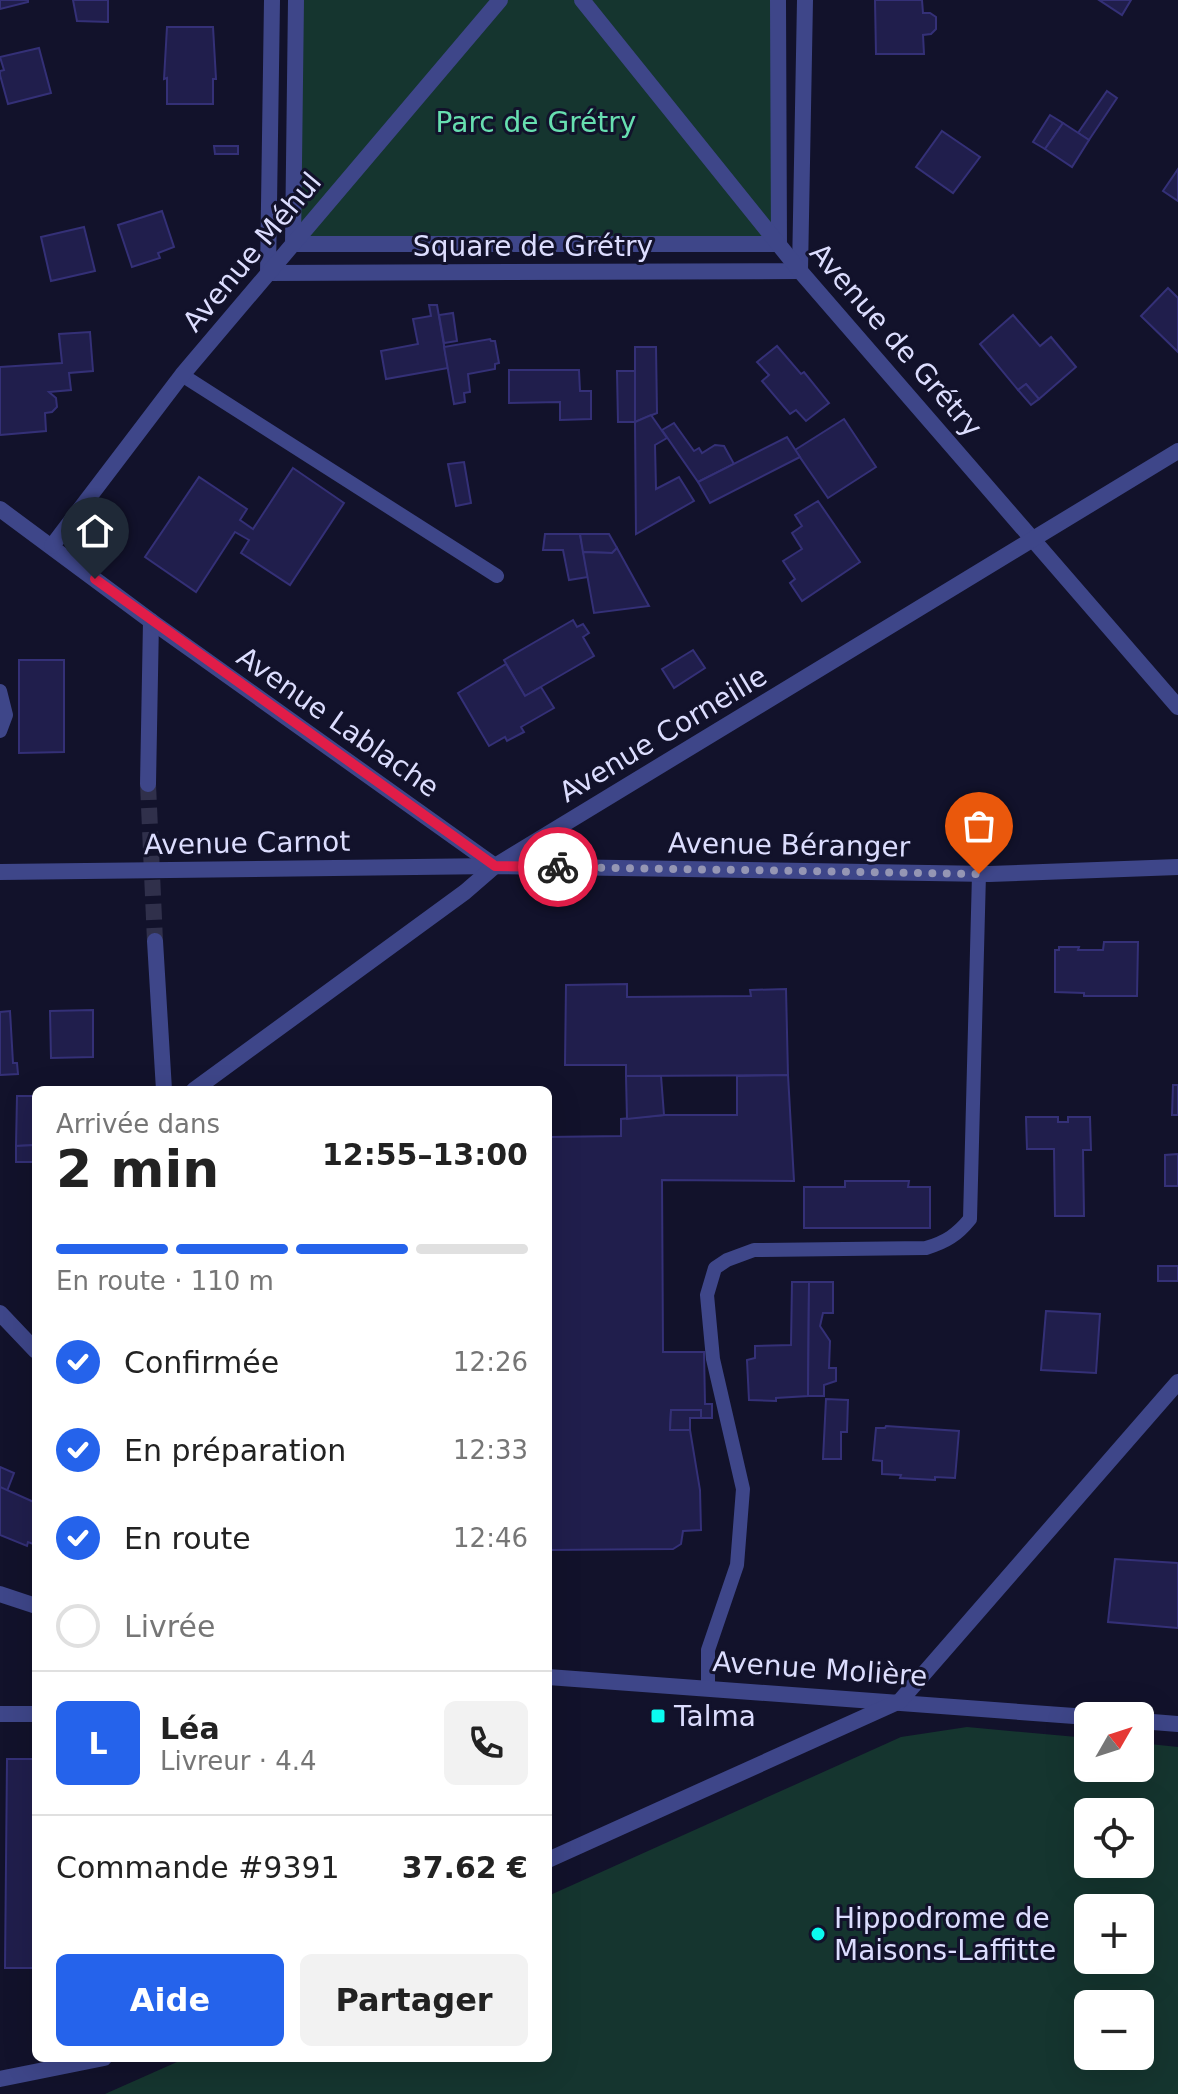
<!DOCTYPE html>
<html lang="fr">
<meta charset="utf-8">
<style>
:root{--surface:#fff;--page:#f2f2f2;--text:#222;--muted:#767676;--line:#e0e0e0;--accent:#2563eb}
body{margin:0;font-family:"DejaVu Sans",sans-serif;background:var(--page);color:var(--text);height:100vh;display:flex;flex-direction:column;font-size:30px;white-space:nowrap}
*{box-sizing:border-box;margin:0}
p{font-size:26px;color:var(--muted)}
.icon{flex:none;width:44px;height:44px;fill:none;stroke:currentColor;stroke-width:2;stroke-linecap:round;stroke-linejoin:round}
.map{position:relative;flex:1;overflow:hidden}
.drawer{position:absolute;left:32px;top:1086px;width:520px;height:976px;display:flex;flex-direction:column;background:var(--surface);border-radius:12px;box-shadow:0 8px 32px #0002}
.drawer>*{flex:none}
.needle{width:52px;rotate:51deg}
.buttons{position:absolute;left:1074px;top:1702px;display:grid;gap:16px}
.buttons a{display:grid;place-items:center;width:80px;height:80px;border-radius:12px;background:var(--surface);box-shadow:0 8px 32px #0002;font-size:40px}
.pin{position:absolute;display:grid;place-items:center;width:68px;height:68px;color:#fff;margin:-82px -34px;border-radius:50% 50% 50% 0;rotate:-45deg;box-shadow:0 0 8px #0007}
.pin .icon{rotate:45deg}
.courier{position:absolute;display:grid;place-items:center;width:80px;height:80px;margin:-40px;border:6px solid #e11d48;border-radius:50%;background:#fff;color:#222;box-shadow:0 2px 10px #0007}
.headline em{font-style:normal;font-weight:700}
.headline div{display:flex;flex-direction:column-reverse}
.headline{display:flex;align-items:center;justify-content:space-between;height:136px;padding:0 24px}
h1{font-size:52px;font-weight:700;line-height:60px}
.bar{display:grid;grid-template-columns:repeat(4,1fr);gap:12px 8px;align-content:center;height:96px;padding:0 24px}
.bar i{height:10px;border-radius:6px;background:var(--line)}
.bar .selected{background:var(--accent)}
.bar p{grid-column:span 4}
.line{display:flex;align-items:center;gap:20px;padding:0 24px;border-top:2px solid var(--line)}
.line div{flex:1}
.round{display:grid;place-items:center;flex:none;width:84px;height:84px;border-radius:12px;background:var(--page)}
ol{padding:0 24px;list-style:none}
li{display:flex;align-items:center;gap:24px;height:88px}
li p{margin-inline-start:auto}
li .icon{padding:8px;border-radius:50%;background:var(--accent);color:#fff;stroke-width:4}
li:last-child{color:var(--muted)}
li i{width:44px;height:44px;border:4px solid var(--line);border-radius:50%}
.button{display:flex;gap:16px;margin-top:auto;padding:16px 24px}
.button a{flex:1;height:92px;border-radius:12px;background:var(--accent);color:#fff;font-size:32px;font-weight:700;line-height:92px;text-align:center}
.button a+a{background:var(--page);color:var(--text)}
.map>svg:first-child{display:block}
</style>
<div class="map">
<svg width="1178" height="2094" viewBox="0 0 1178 2094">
<rect width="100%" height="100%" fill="#12122b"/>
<g fill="#15352f" fill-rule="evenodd">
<path d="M296,0H778L779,244H293Z"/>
<path d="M967,1727L1088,1738V1768H1140V1743L1178,1747V2094H105L186,2058H548V1896L901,1737ZM1088,1812H1140V1864H1088ZM1088,1908H1140V1960H1088ZM1088,2004H1140V2056H1088Z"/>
</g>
<g fill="#201e4c" stroke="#343077" stroke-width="2">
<path d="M0,0H28V2L0,9Z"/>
<path d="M73,0H108V22L77,21Z"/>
<path d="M875,0H922L923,13H930L936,17V29L931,34L923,35L924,54H876Z"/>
<path d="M1099,0H1131L1122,15Z"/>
<path d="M167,27H213L216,79H213V104H167V78L164,79Z"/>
<path d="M39,48L51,93L8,104L0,75V71L4,70L0,57Z"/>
<path d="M1107,91L1117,98L1089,140L1078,133Z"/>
<path d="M1050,115L1063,123L1045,149L1033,142Z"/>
<path d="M1063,123L1089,140L1072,167L1045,149Z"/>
<path d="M942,131L980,157L953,193L916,167Z"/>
<path d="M214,146H238V154H215Z"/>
<path d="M1178,169V201L1163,191Z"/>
<path d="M162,211L174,247L158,253L160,258L132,267L118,225Z"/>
<path d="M84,227L95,271L51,281L41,237Z"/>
<path d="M1168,288L1178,298V352L1141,316Z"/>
<path d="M429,305H437L448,368L386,379L381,351L418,344L413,319L431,316Z"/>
<path d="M453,313L457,341L444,343L439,315Z"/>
<path d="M1013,315L1040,346L1051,337L1076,367L1039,399L1026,384L1018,390L980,344Z"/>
<path d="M90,332L93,371L69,373L71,390L49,392L56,398L57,407L52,412L45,413L46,431L0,435V367L62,363L59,334Z"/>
<path d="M490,339L491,341H495L499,363L495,364V369L468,374L470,392L464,393L465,402L454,404L444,347Z"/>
<path d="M777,346L801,374L804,372L829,403L806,421L796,410L790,414L762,381L769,375L757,362Z"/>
<path d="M635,347H656L657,413L635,422Z"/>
<path d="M509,370H579L580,391H591V419L560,420V402L509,403Z"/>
<path d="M617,371H635V422H618Z"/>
<path d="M1026,384L1039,399L1031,405L1018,390Z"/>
<path d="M651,415L667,438L655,445L656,489L679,477L694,501L636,534L635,422Z"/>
<path d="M844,419L876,467L828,498L795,450Z"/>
<path d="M674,423L694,451L699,448L702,453L715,445L724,446L734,464L698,482L662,430Z"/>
<path d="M787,437L800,457L710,503L698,482Z"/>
<path d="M464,462L471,503L456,506L448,464Z"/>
<path d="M293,468L344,503L290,585L241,553L249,540L235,532L196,592L145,557L199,477L247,509L240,520L253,529Z"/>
<path d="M818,501L860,562L802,601L790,583L795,579L783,561L802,549L792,533L802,526L795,515Z"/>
<path d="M545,534H580L588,577L569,580L563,550H543Z"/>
<path d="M580,534H609L617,548L612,553L583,552Z"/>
<path d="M617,548L649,606L594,613L583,552L612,553Z"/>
<path d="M573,620L577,627L583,624L589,633L583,637L594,656L525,696L504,660Z"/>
<path d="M693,650L705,668L674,688L662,669Z"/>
<path d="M19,660H64V752L19,753Z"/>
<path d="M506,664L525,696L541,687L554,708L521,727L524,732L507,741L505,737L489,746L458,693Z"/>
<path d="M1104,942H1138L1137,996H1084V993L1055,992V950H1059V947H1079L1078,950H1103Z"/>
<path d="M627,984V997L751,996L750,990L786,989L788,1075L626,1076V1065H565L566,985Z"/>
<path d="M93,1010V1057L51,1058L50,1011Z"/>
<path d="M10,1011L13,1063H17L18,1074L0,1075V1012Z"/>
<path d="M788,1075L794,1181L662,1180L663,1352H704L705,1404H712V1418H701V1410H671L670,1430H690L700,1490L701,1530L683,1531L681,1544L673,1549L548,1550V1137L621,1136V1119L664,1115H737V1076Z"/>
<path d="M626,1076H661L664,1115L627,1119Z"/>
<path d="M1173,1085H1178V1115H1172Z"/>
<path d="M17,1096H36V1145L16,1146Z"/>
<path d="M1026,1117H1058V1122H1068V1117H1090L1091,1150H1083L1084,1216H1055L1054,1149H1027Z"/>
<path d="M36,1145V1168L34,1162H16V1146Z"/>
<path d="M1178,1154V1186H1165V1155Z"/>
<path d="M845,1181H909L908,1187H930V1228H804V1187H845Z"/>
<rect x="1158" y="1266" width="20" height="15"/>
<path d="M792,1282H809L808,1396L776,1398V1401L749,1400L747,1360L755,1358V1346L791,1345Z"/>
<path d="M809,1282H833V1313H823L820,1326L830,1341L829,1368H836V1381L824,1385V1396H808Z"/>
<path d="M1046,1311L1100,1314L1096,1373L1041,1370Z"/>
<path d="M826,1399L848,1400L847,1432H841V1459H823Z"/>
<path d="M671,1410H701V1418H690V1430H670Z"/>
<path d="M886,1426L959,1431L955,1478L935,1477V1480L900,1478L901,1475L882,1474V1461L873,1460L876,1428H885Z"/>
<path d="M0,1467L14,1473L7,1491L0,1487Z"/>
<path d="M0,1487L36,1503V1545L28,1542L27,1546L0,1535Z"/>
<path d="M1115,1559L1178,1563V1628L1108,1622Z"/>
<path d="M7,1759H36V1968H5Z"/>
</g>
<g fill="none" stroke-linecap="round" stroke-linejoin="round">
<path stroke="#30304b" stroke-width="16" stroke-dasharray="16 8" stroke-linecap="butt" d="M148,784L155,941"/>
<g stroke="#3e4689" stroke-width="14">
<path d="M182,375L497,576"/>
<path d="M0,691L6,715L0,731"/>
<path d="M708,1687V1650L737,1565L743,1489L713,1359L707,1295L715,1268L727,1260L754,1250L926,1248C946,1242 957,1235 970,1219L979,874"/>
</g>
<g stroke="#3e4689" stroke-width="16">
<path d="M272,0L268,273L800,271L805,0"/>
<path d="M296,0L293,244H779L778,0"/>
<path d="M582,0L800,271L1178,707"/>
<path d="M0,509L151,621L148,784"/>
<path d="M52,546L182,375L500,0"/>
<path d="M151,621L495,866"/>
<path d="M0,872L495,866L989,874L1178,867"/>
<path d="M155,941L164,1090"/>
<path d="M194,1090L465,892L495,866L1178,451"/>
<path d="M0,1313L36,1351"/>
<path d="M0,1594L36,1606"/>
<path d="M548,1677L1088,1717"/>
<path d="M0,1714H36"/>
<path d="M1140,1721L1178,1724"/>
<path d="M548,1860L900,1701L1178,1382"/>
<path d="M0,2079L104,2058"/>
</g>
</g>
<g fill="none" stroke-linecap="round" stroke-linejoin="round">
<path stroke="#9596b4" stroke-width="8" stroke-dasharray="0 14.4" d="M558,867L979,874"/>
<path stroke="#e11d48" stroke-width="10" d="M95,579L495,866L558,867"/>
</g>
<g fill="#0bfbf0" stroke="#12122b" stroke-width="3">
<rect x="650" y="1708" width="16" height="16" rx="4"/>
<circle cx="818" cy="1934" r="8"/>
</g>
<g text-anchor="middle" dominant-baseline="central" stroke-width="6" stroke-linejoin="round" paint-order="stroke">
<g font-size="28" fill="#67dfb0" stroke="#12122b">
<text x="536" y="122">Parc de Grétry</text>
</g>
<g font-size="28" fill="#dcddfe" stroke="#12122b">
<text x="533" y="246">Square de Grétry</text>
<text transform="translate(252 252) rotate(-50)">Avenue Méhul</text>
<text transform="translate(896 340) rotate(49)">Avenue de Grétry</text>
<text transform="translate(338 722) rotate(35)">Avenue Lablache</text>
<text transform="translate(663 734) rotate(-31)">Avenue Corneille</text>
<text transform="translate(247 843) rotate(-1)">Avenue Carnot</text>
<text transform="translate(789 845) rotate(1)">Avenue Béranger</text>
<text transform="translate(820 1669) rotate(4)">Avenue Molière</text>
</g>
<g font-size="28" fill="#dcddfe" stroke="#12122b" text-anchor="start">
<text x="674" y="1716">Talma</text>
<text x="834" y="1918">Hippodrome de<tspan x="834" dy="32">Maisons-Laffitte</tspan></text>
</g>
</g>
</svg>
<div class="buttons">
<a><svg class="needle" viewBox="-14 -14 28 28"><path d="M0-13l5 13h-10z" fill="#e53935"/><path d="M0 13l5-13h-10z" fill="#767676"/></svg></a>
<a><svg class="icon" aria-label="locate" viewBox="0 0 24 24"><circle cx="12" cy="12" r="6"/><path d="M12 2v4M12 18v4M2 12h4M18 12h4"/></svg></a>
<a>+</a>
<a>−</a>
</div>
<div class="pin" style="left:979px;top:874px;background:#ea580c"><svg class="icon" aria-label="bag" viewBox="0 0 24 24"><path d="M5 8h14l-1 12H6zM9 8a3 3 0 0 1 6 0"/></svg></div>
<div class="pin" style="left:95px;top:579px;background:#1f2937"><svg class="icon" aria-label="home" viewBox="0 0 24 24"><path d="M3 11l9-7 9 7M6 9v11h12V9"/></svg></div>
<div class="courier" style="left:558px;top:867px"><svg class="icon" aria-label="bike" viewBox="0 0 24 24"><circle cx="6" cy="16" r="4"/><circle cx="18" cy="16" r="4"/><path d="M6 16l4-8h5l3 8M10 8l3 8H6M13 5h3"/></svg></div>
<section class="drawer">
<div class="headline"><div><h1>2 min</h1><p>Arrivée dans</p></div><em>12:55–13:00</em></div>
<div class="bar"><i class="selected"></i><i class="selected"></i><i class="selected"></i><i></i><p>En route · 110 m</p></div>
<ol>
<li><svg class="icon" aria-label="check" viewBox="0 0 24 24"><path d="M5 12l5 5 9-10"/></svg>Confirmée<p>12:26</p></li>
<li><svg class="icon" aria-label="check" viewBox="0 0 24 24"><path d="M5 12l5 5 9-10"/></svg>En préparation<p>12:33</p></li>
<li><svg class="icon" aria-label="check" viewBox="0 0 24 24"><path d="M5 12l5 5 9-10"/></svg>En route<p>12:46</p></li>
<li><i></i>Livrée</li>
</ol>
<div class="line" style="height:144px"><b class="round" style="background:var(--accent);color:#fff">L</b><div><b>Léa</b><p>Livreur · 4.4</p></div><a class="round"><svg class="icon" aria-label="phone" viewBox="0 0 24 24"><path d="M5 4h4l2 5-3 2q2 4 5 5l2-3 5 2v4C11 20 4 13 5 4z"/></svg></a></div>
<div class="line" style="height:104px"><div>Commande #9391</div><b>37.62 €</b></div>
<div class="button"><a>Aide</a><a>Partager</a></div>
</section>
</div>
